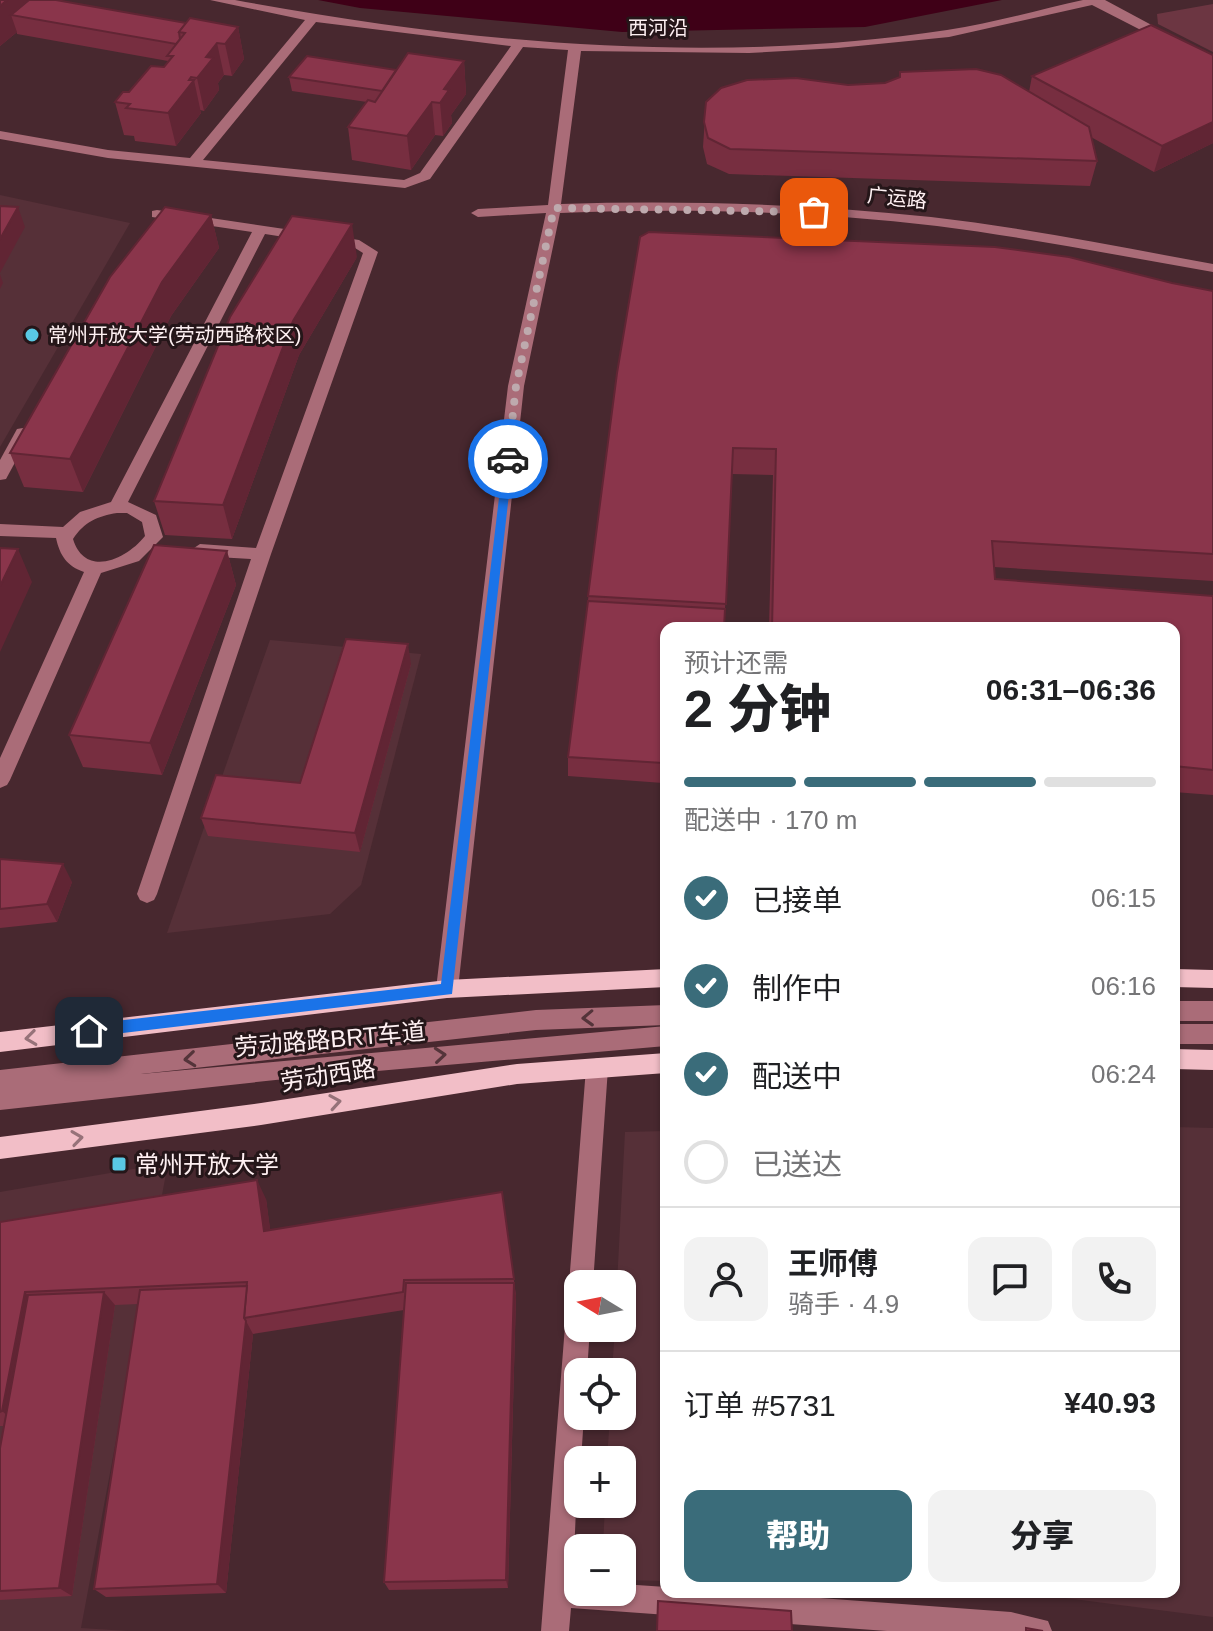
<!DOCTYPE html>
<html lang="zh">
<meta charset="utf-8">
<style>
:root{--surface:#fff;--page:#f2f2f2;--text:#202124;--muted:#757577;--line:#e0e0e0;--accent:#3a6c7a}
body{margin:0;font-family:Arial,"Noto Sans SC",sans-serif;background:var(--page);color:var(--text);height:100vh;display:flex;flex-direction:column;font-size:30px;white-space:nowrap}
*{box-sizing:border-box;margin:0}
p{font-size:26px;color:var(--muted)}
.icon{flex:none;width:44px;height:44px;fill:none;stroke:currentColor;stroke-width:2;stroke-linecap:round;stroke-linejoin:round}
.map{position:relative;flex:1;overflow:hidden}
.drawer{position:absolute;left:660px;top:622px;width:520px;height:976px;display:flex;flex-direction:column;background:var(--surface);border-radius:16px;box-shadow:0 2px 6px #0004}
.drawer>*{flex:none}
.needle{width:52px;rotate:280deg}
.tools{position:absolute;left:564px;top:1270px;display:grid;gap:16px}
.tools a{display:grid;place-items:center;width:72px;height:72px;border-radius:16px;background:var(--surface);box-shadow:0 2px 6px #0004;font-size:40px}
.pin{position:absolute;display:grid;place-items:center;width:68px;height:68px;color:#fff;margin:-34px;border-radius:16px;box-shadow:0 4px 12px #0006}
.courier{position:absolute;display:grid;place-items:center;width:80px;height:80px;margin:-40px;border:6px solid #1a73e8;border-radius:50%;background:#fff;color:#222;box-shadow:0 2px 10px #0007}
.overview em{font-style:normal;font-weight:800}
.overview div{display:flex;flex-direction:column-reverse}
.overview{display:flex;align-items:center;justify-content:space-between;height:136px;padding:0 24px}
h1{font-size:52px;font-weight:800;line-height:60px}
.bar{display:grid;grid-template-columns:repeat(4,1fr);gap:12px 8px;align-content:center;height:96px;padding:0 24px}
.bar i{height:10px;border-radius:6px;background:var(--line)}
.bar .selected{background:var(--accent)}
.bar p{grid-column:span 4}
.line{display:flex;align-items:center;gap:20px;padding:0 24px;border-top:2px solid var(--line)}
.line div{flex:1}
.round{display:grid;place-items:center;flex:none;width:84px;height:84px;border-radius:16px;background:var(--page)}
ol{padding:0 24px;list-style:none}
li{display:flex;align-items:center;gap:24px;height:88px}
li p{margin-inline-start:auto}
li .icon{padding:8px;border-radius:50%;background:var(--accent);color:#fff;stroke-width:4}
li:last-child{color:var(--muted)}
li i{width:44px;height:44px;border:4px solid var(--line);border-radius:50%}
.button{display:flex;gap:16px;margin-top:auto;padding:16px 24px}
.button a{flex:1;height:92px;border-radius:16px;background:var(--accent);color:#fff;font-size:32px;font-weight:800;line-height:92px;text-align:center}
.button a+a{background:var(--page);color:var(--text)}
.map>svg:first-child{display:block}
</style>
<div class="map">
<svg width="1213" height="1631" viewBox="0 0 1213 1631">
<rect width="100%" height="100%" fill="#48282f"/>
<g fill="#563038">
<path d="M0,195L130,223L0,447Z"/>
<path d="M270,640L421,654L361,885L330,914L167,933Z"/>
<path d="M1174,1127L1213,1128V1617L1019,1592H1174Z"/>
<path d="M666,1131V1581L622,1580V1548H603L605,1504H622V1460H607L610,1416H622V1372H612L615,1328H622V1284H617L625,1132Z"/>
<path d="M168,1163L81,1628L128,1631H0V1192Z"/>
</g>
<path fill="#6c3642" d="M1213,4V52L1158,24L1157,14Z"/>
<path fill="#3f0017" d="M318,0H1002L865,27L622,32L360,8Z"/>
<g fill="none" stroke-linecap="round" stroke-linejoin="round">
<g fill="#aa6c78" fill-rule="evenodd">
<path d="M210,0H235C468,43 711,66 947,30C993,23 1038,10 1083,0H1105L1213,58V67L1092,5L949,37L838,48L749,53L581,51L561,204C685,200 808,204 931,217C1026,228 1119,247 1213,264V272C1121,256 1030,238 937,226C812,211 686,208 560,213L524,386L458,989L455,996L447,998L439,996L436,989L508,386L546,213L478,217L471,213L478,209L548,205L568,50L523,47L430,179L405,188L108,158L0,139V131L108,150L190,158L305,20ZM316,22L511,46L420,173L404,180L203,160Z"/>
<path d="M157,210L359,240L378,252L271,554L157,894L154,900L147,903L140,900L137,894L251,559L200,556L191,550L200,544L256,548L363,253L355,248L265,234L128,502L156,515L163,537L139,561L101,573L10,780L7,785L0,788V758L84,572C67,566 60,556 56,538L0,536V524L63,527L80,512L111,502L252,232L152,217V211ZM117,513H127L142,522L145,536C126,560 85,578 73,539C84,522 98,516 117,513Z"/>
<path d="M23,428L31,433L6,479L0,480V460L17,429Z"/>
<rect x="1174" y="1001" width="39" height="20"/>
<path d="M666,1005V1025L536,1030L141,1074L666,1026V1046L285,1079L0,1110V1070L536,1010Z"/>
<rect x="1174" y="1024" width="39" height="20"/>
<path d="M597,1058L605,1061L608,1068L593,1284H578V1295L572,1293L569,1284L586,1068L589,1061Z"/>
<path d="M578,1313V1328H590L587,1372H578V1416H584L581,1460H578L573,1580L578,1581V1592H622V1584L666,1587V1592H737L1011,1612L1048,1621L1052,1631H887L571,1608L569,1631H541L565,1326L569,1317Z"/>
</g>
<g fill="#f2bec7" fill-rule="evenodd">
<path d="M666,969V987L447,998L0,1052V1032L447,980Z"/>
<path d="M1174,969L1213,970V988L1174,987Z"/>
<path d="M1174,1049L1213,1050V1070L1174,1069Z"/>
<path d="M666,1053V1073L517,1084L261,1125L0,1159V1137L261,1103L517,1064Z"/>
</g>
</g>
<g fill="#772e40">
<path d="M0,0L186,23L238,27L244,59L232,76L224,75L218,83L219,90L204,111L200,110L201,113L176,146L135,141L134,136L124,135L115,102L164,67L168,62V61L17,34V32L0,46Z"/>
<path d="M1213,55V143L1154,172L1091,137L1097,161L1090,186L729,174L707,164L703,147L706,102L885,83L899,78L900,72L1029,92L1032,76Z"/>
<path d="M464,61L466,94L451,115L452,123L443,136L435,135L411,170L352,160L348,127L367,102L292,91L289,77L396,70Z"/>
<path d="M211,215L219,248L171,316L83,492L24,487L10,453Z"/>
<path d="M357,257L299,355L232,539L165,535L154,501Z"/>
<path d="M1172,283L1213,291V581L994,567L995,579L1213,596V795L1174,792V628H769L773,475L732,474L724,628H666V777L663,783L568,776V757L617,373Z"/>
<path d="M227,551L236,585L162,775L83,767L69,735Z"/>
<path d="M411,664L360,852L208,836L201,818L300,783Z"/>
<path d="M0,859L72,882L57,922L0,928Z"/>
<path d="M502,1192L516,1296L508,1588L389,1590L384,1582L404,1310L253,1334L226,1593L106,1597L94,1589L138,1304L115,1305L72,1596L0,1600V1448L4,1426H0V1222L266,1199L270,1230Z"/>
</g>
<g fill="#612534">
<path d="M7,0H46L11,15L17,32L0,46V6Z"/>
<path d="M238,27L244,59L232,76L225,44Z"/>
<path d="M217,43L224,75L218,83L219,90L204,111L197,78L206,57Z"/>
<path d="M464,61L466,94L451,115L452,123L443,136L440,103L444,89Z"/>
<path d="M191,77L192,82L194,80L201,113L176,146L168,113Z"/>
<path d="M432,102L435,135L411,170L407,136Z"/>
<path d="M1213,122V143L1154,172L1162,146Z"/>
<path d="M18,207L25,227L0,273V239Z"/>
<path d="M211,215L219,248L171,316L83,492L70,459L162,282Z"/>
<path d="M352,224L357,257L299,355L232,539L223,505L293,321Z"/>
<path d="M0,274L3,283L0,289Z"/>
<path d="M18,549L32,582L0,652V586Z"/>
<path d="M227,551L236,585L162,775L150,743Z"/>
<path d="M408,644L411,664L360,852L355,833Z"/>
<path d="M666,759V777L663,783V763Z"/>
<path d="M63,864L72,882L57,922L47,904Z"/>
<path d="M257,1180L266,1199L273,1249L264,1231Z"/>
<path d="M514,1283L516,1296L508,1588L506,1580Z"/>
<path d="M25,1292L40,1309L19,1426L2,1411Z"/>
<path d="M104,1292L115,1305L72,1596L59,1588Z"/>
<path d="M246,1321L253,1334L226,1593L217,1584Z"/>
</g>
<g fill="#8a354b" stroke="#612534" stroke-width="2">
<path d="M0,0H7L0,6Z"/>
<path d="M29,0H56L186,23L179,32L180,39L176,44L11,15Z"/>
<path d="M190,18L238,27L225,44L217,43L206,57L213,58L197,78L191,77L189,80H194L168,113L126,108L130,104L115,102L123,92H129L151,66L164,67L173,56H167L185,33L179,32Z"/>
<path d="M1151,25L1213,55V122L1162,146L1032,76Z"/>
<path d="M408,53L464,61L444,89L449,90L440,103L432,102L407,136L348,127L368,100L375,102Z"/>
<path d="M307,56L396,70L382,91L289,77Z"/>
<path d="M976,69L1001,75L1089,127L1097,161L730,149L708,138L704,122L706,102L721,88L747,80L796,78L848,85L885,83L900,77V72Z"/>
<path d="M0,206L18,207L0,239Z"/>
<path d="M165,207L211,215L162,282L70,459L10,453L110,277Z"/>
<path d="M292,216L352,224L293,321L223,505L154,501L230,317Z"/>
<path d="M649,232L995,247L1069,257L1172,283L1213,291V554L992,541L995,579L1213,596V770L1174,766V628H772L776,449L733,448L726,604L588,596L617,373L640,237Z"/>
<path d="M154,545L227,551L150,743L69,735Z"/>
<path d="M0,548L18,549L0,586Z"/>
<path d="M588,601L725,609L724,628H666V759L663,763L568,757Z"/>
<path d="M346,639L408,644L355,833L201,818L216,775L300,783Z"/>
<path d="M0,859L63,864L47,904L0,909Z"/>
<path d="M257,1180L264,1231L502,1192L514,1279L404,1280L403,1292L244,1318L247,1282L25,1292L2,1411L0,1412V1222Z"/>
<path d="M406,1283H514L506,1580L384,1582Z"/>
<path d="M247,1286L244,1318L246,1321L217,1584L94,1589L140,1290Z"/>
<path d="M104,1292L59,1588L0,1591V1448L28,1295Z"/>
<path d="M658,1601L791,1611L792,1631H657Z"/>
<path d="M1026,1628L1043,1631H1026Z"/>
</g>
<defs><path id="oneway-chevron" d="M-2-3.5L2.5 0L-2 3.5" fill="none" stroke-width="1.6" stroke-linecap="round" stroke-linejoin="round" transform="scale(2)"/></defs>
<g stroke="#54343a">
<use href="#oneway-chevron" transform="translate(588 1018) rotate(178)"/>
<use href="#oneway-chevron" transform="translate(440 1055) rotate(-5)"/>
<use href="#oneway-chevron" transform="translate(190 1059) rotate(174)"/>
</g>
<g stroke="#967279">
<use href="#oneway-chevron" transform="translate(31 1038) rotate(173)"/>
<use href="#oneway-chevron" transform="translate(335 1102) rotate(-9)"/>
<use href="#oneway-chevron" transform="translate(77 1138) rotate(-8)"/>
</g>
<path fill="#1a73e8" d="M504,456L513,459L452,994L89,1037L84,1035L82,1031L89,1024L441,984Z"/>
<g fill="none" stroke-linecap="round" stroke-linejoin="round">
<path stroke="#beaaae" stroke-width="8" stroke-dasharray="0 14.4" d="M508,459L516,386L554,208L814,212"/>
</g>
<g fill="#59c8e4" stroke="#251619" stroke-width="3">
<circle cx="32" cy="335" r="8"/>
<rect x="111" y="1156" width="16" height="16" rx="4"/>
</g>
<g text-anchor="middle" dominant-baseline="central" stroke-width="6" stroke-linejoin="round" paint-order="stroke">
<g font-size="20" fill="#fef0f2" stroke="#251619">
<text x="658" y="28">西河沿</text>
<text transform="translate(897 198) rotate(6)">广运路</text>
</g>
<g font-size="20" fill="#fef0f2" stroke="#251619" text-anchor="start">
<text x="48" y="335">常州开放大学(劳动西路校区)</text>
</g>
<g font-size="24" fill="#fef0f2" stroke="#251619">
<text transform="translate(330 1039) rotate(-5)">劳动路路BRT车道</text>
<text transform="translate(328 1075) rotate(-9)">劳动西路</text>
</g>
<g font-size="24" fill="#fef0f2" stroke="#251619" text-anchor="start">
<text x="135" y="1164">常州开放大学</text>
</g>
</g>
</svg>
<div class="tools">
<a><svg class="needle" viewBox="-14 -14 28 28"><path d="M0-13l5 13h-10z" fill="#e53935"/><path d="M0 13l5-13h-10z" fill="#757577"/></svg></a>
<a><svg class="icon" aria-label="locate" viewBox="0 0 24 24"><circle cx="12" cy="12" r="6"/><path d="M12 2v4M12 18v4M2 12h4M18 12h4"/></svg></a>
<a>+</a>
<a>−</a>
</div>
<div class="pin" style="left:814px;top:212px;background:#ea580c"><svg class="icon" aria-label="bag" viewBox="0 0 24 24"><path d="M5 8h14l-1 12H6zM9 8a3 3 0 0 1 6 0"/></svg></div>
<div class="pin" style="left:89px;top:1031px;background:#1f2937"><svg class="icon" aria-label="home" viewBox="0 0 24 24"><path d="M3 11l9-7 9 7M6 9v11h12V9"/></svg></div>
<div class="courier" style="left:508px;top:459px"><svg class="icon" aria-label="car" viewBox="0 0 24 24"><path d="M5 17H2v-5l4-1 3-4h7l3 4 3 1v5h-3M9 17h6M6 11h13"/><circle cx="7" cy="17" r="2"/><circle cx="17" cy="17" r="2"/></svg></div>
<section class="drawer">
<div class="overview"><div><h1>2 分钟</h1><p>预计还需</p></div><em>06:31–06:36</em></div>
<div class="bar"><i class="selected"></i><i class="selected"></i><i class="selected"></i><i></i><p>配送中 · 170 m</p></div>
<ol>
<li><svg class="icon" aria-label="check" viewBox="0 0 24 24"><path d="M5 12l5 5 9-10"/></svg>已接单<p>06:15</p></li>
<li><svg class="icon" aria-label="check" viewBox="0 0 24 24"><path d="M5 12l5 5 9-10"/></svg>制作中<p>06:16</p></li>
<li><svg class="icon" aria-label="check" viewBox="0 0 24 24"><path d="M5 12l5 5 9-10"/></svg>配送中<p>06:24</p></li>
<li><i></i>已送达</li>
</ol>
<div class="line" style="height:144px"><a class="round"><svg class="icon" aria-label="person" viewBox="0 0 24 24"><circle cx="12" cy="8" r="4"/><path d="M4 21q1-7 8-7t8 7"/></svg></a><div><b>王师傅</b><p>骑手 · 4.9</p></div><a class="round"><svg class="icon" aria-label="chat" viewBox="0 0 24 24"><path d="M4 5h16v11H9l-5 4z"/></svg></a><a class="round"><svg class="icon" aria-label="phone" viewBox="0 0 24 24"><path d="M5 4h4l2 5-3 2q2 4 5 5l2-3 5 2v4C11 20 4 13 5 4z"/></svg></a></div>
<div class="line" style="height:104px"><div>订单 #5731</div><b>¥40.93</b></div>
<div class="button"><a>帮助</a><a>分享</a></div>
</section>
</div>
